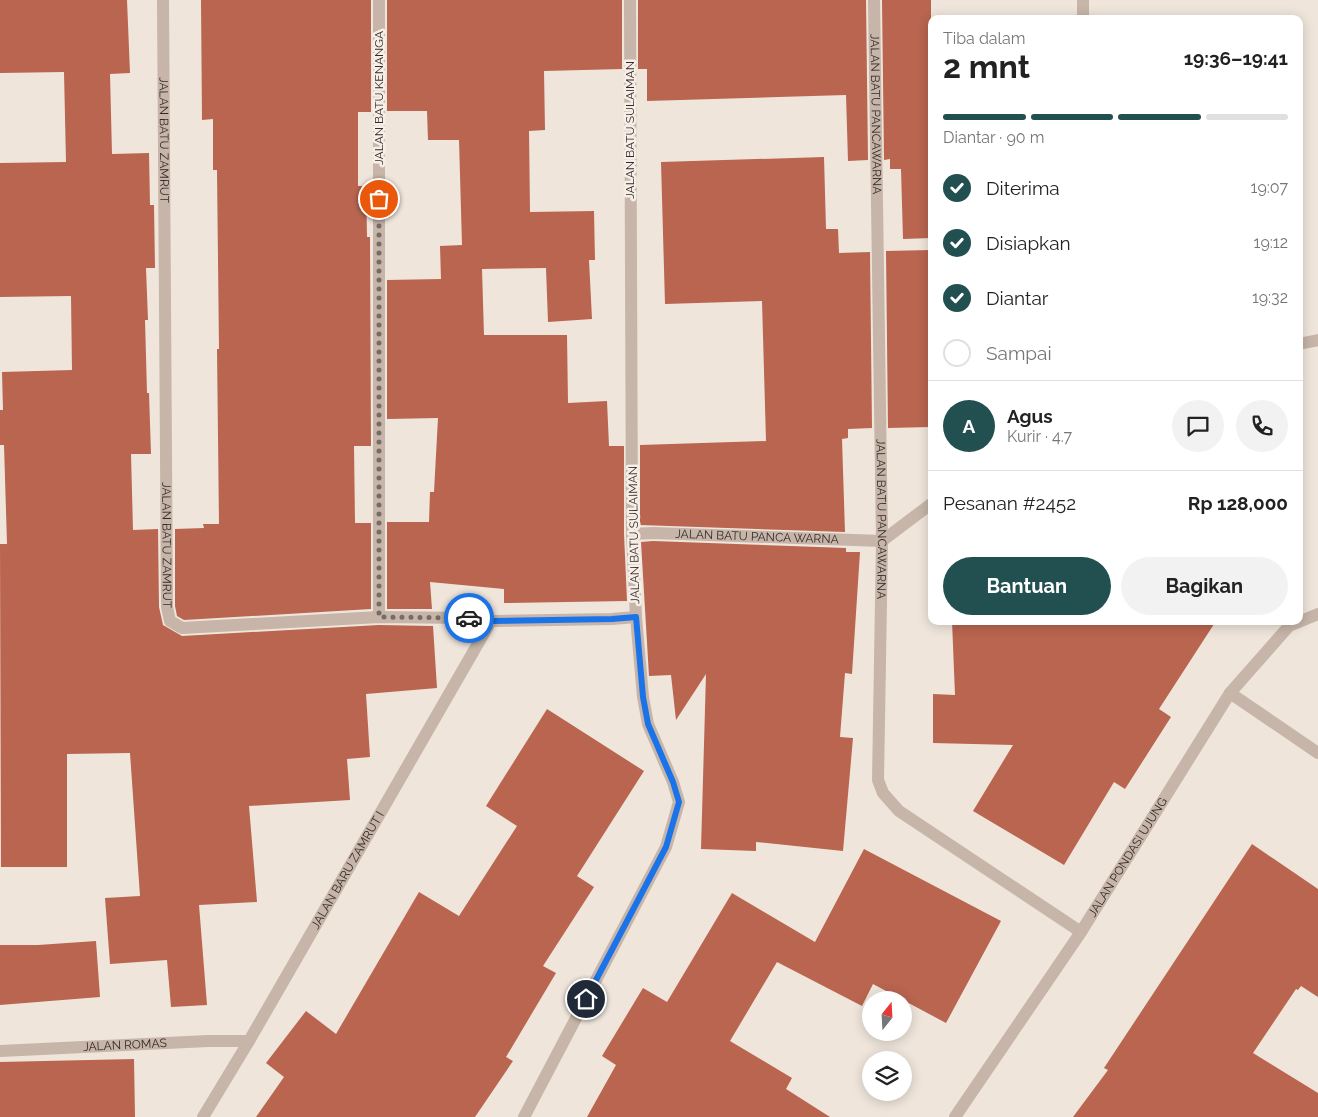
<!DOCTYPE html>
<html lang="id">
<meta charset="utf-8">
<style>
:root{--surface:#fff;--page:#f2f2f2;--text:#222;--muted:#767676;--line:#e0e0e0;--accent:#224f50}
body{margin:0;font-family:Raleway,sans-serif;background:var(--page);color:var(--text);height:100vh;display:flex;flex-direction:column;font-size:19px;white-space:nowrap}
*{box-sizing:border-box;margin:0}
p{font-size:16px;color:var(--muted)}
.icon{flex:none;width:28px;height:28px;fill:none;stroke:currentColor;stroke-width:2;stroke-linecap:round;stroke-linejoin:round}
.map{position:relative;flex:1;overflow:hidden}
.details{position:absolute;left:928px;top:15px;width:375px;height:610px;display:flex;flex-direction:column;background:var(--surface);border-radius:10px;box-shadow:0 2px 12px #0003}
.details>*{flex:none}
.needle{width:32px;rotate:18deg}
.buttons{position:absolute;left:862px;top:991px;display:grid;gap:10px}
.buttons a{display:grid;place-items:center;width:50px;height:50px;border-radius:50%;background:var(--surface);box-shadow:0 2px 12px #0003;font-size:25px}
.pin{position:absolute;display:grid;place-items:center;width:42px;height:42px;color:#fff;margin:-21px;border:2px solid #fff;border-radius:50%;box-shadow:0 1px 5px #0007}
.courier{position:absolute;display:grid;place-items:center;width:50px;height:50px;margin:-25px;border:4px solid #1a73e8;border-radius:50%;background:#fff;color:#222;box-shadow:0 1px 6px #0007}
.overview em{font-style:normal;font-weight:700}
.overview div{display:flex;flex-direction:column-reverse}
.overview{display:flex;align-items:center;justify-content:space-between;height:85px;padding:0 15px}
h1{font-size:32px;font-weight:700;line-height:38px}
.bar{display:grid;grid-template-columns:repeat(4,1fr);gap:8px 5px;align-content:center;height:60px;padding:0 15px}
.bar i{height:6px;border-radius:4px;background:var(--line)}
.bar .on{background:var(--accent)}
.bar p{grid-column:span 4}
.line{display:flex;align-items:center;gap:12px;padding:0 15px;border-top:1px solid var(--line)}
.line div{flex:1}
.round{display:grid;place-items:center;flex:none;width:52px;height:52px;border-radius:26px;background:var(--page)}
ol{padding:0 15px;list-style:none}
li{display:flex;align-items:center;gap:15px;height:55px}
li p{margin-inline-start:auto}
li .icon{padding:5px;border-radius:50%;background:var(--accent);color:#fff;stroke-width:4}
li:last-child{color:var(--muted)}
li i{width:28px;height:28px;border:2px solid var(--line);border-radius:50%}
.action{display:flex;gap:10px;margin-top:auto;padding:10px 15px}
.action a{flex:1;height:58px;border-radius:30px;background:var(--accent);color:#fff;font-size:20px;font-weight:700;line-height:58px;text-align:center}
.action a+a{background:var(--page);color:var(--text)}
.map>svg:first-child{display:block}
</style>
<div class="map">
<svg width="1318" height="1117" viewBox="0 0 1318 1117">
<rect width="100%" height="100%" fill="#efe5db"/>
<g fill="#b9654f">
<path d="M0,0H127L130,73L110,74L112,154L149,153L150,205H154L155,268H146L148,320H145L147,393H149L151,454H131L133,530L158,529L159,607L163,625L182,636L379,625L433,626L437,688L366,694L370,757L347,759L350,800L249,806L257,902L199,905L207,1005L171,1007L167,960L110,964L105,898L140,896L130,753L67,754V867H1L0,544H7L4,445H0V410H3L2,372L72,370L71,296L0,297V163L66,162L64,72L0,73Z"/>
<path d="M201,0H371V112H358V186H366L367,237H370L371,446H354L355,523H371V609L184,620L177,616L175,606V529L204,528L203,524H219L217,349H219L217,170H213V119L202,120Z"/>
<path d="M387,0H622V69L544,71L545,130L529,131L530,212L594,211L595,260H589L592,319L548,322L546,268L482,269L484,335H567L568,403L607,401L609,446H624V534L627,601L504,603V589L430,582L432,609H387V522H429L430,492H434L438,418L387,419V280L441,279L440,246L462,245L459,140H428L427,111H387Z"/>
<path d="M638,0H866L868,160L848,161L846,95L647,101V69H638Z"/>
<path d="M882,0H931V238L903,239L901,169H890V159L884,160Z"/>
<path d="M824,157L826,229H838L839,253L870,252L872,428L848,429V438L842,439L845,532L640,525V445L766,441L762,301L665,304L661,162Z"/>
<path d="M931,250V427L888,428L886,251Z"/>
<path d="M653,541L846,548V552H860L852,674L845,673L840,737L853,738L843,851L756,842V851L701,849L706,674L676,720L671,675L649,676L641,542Z"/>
<path d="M952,621H1216L1159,709L1171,717L1125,789L1114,782L1064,865L973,811L1013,745L933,743V694L955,695Z"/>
<path d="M547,709L644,771L577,876L594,887L543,966L556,973L506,1057L513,1061L475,1117H256L284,1077L266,1063L306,1011L336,1034L419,892L459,916L517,826L486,806Z"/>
<path d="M1252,844L1318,889V997L1301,986L1298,990L1296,989L1253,1053L1318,1093V1117H1073L1108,1070L1104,1068Z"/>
<path d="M864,849L1001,921L946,1023L873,984L862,1006L777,962L730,1041L792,1078L786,1089L830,1117H587L616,1065L602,1056L643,988L667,1002L732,893L815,942Z"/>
<path d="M96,941L100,997L0,1005V945H38Z"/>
<path d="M134,1059L135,1117H0V1062Z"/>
</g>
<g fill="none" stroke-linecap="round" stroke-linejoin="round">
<g stroke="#c6b5a8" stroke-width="12">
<path id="s1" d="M163,0L167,607L170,621L182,628L379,617L469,618L491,621L612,619L636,617"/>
<path d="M379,0V617"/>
<path id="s2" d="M874,0L882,541L878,780L883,793L899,811L1081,932"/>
<path d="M1083,19V0"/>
<path d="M1299,344L1318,340"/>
<path id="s3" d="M632,534L653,533L882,541L931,504"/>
<path d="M1230,693L1318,753"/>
<path id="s4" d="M0,1051L208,1041H249"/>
<path id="s5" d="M203,1117L249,1041L491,621"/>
<path d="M524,1117L666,847L679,802L673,782L648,724L643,697L636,617L632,534L630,0"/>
<path id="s6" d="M955,1117L1081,932L1230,693L1289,626L1318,614"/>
</g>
</g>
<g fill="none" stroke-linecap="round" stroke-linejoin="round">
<path stroke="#756c67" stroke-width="5" stroke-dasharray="0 9" d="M379,199V617L469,618"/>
<path stroke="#1a73e8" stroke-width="6" d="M469,618L491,621L612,619L636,617L643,697L648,724L673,782L679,802L666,847L586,999"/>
</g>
<g text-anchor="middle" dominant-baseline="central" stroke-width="5" stroke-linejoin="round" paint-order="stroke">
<g font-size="12" fill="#332b28" stroke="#f7efe7">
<text transform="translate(379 98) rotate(-90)">JALAN BATU KENANGA</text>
<text stroke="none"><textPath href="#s2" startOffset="114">JALAN BATU PANCAWARNA</textPath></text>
<text transform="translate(630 130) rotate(-90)">JALAN BATU SULAIMAN</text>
<text stroke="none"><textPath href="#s1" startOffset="140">JALAN BATU ZAMRUT</textPath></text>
<text stroke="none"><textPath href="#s2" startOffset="519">JALAN BATU PANCAWARNA</textPath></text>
<text transform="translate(634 535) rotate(-91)">JALAN BATU SULAIMAN</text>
<text stroke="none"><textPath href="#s3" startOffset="125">JALAN BATU PANCA WARNA</textPath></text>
<text stroke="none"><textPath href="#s1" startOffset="545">JALAN BATU ZAMRUT</textPath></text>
<text stroke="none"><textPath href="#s6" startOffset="312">JALAN PONDASI UJUNG</textPath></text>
<text stroke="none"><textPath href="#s5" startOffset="286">JALAN BARU ZAMRUT I</textPath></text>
<text stroke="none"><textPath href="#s4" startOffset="125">JALAN ROMAS</textPath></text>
</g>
</g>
</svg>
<div class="buttons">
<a><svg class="needle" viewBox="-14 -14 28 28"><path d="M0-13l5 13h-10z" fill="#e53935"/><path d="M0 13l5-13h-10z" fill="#767676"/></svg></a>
<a><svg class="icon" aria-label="layers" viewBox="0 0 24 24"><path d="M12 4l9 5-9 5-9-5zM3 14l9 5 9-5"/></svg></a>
</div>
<div class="pin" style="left:379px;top:199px;background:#ea580c"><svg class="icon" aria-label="bag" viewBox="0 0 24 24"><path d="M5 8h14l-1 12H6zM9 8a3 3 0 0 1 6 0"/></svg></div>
<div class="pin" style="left:586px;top:999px;background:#1f2937"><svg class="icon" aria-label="home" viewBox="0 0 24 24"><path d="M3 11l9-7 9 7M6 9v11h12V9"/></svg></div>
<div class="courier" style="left:469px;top:618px"><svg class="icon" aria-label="car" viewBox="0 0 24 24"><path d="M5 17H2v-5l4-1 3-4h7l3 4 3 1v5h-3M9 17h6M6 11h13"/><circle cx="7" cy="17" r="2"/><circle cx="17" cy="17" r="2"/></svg></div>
<section class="details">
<div class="overview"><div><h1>2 mnt</h1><p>Tiba dalam</p></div><em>19:36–19:41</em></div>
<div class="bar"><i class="on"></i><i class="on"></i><i class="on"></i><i></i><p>Diantar · 90 m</p></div>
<ol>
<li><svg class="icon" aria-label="check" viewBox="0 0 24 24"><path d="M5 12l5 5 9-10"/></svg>Diterima<p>19:07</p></li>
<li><svg class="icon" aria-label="check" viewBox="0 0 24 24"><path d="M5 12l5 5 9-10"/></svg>Disiapkan<p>19:12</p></li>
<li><svg class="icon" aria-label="check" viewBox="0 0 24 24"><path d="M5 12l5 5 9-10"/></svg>Diantar<p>19:32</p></li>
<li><i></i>Sampai</li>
</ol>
<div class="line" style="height:90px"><b class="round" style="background:var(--accent);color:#fff">A</b><div><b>Agus</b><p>Kurir · 4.7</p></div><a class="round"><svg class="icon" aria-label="chat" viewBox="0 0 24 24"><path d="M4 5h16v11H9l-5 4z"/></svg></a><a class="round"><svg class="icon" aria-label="phone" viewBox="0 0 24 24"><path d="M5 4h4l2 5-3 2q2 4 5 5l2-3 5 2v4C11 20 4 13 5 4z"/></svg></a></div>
<div class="line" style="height:65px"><div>Pesanan #2452</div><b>Rp 128,000</b></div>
<div class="action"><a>Bantuan</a><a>Bagikan</a></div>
</section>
</div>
